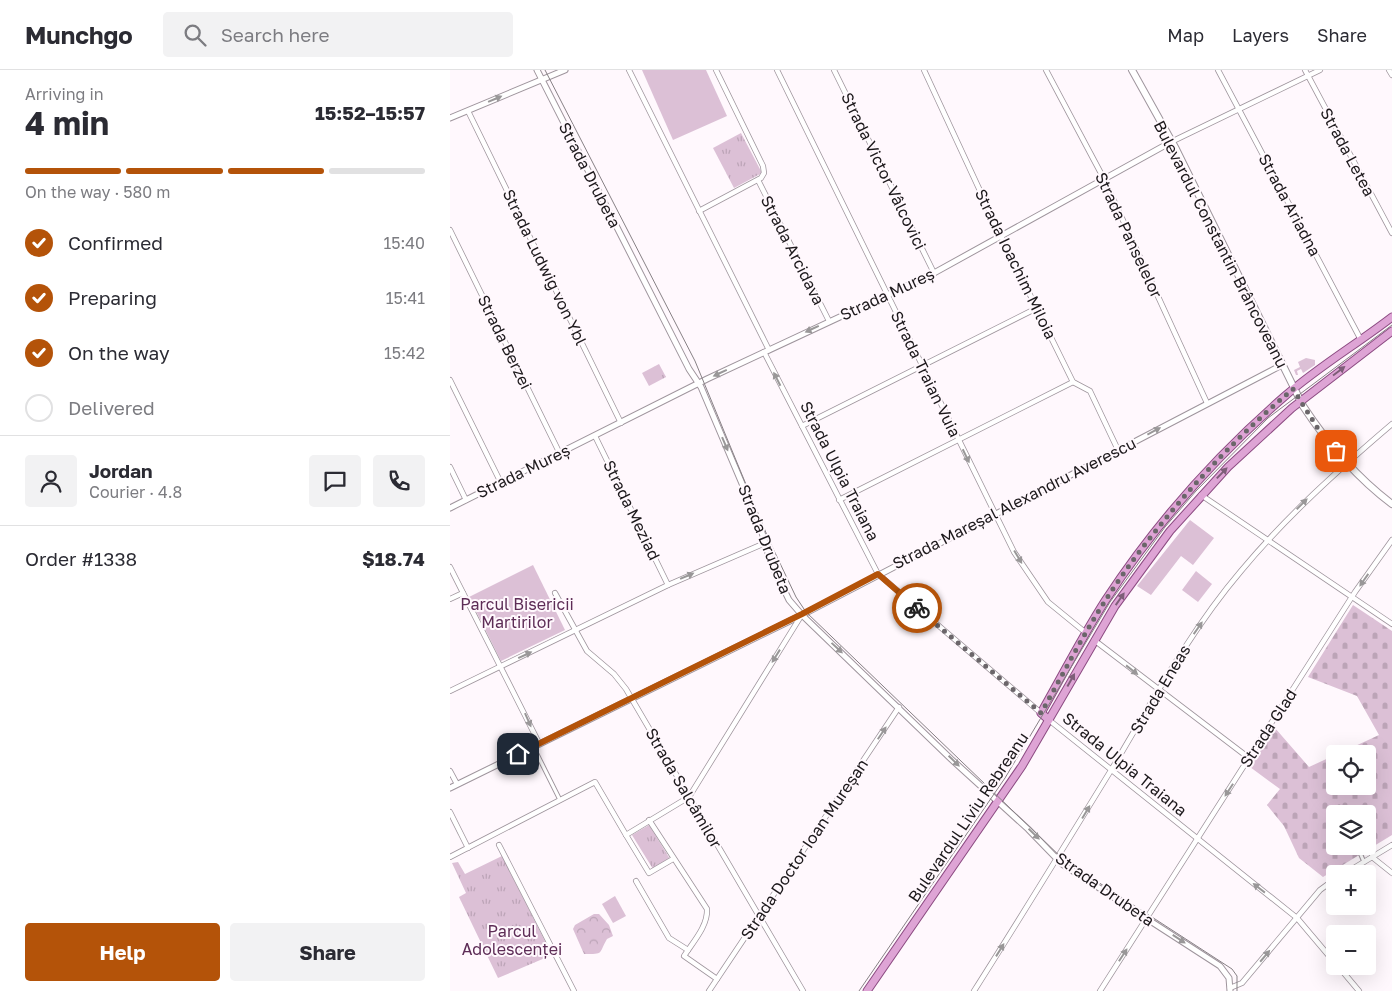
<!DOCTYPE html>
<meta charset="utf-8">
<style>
:root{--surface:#fff;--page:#f2f2f3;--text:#2b2b33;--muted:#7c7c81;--line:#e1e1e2;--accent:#b45309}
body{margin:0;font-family:"Golos Text",sans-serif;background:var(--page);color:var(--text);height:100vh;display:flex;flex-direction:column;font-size:19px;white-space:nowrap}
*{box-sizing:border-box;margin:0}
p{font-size:16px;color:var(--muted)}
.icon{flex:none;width:28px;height:28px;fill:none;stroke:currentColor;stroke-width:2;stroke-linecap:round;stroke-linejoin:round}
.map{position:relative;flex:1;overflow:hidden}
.panel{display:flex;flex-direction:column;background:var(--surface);width:450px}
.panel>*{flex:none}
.tools{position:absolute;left:876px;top:675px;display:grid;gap:10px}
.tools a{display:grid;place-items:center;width:50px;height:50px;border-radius:5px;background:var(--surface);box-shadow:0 5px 20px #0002;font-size:25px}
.pin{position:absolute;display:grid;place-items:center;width:42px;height:42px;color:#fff;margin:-21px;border-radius:10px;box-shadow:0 2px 8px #0006}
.courier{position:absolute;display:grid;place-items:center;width:50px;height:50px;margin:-25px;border:4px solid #b45309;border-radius:50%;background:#fff;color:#222;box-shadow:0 1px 6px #0007}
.headline em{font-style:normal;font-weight:700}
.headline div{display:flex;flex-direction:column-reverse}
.headline{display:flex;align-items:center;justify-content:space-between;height:85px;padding:0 25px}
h1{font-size:32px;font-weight:700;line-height:38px}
.bar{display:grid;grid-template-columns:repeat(4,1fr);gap:8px 5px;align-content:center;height:60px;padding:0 25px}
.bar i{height:6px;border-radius:4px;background:var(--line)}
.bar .on{background:var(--accent)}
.bar p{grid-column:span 4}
.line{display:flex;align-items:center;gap:12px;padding:0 25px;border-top:1px solid var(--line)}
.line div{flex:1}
.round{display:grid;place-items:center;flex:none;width:52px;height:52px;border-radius:5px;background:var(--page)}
ol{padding:0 25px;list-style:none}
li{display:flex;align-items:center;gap:15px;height:55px}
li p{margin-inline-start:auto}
li .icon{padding:5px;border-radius:50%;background:var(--accent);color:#fff;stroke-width:4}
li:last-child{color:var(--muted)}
li i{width:28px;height:28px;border:2px solid var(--line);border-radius:50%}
.cta{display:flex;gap:10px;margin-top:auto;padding:10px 25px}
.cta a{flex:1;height:58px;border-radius:5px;background:var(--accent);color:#fff;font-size:20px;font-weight:700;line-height:58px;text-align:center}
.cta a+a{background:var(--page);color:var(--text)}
header{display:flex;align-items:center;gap:30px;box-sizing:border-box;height:70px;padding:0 25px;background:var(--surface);border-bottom:1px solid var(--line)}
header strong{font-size:24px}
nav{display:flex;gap:28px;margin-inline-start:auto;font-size:18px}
.search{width:350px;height:45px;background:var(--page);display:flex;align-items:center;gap:12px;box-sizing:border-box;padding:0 18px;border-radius:5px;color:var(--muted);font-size:19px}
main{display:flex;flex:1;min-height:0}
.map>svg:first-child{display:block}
</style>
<header>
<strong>Munchgo</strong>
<div class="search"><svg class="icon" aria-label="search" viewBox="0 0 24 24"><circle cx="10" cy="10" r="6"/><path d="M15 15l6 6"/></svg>Search here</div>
<nav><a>Map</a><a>Layers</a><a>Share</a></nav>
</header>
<main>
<section class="panel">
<div class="headline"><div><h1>4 min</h1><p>Arriving in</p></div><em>15:52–15:57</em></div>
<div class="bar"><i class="on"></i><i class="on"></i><i class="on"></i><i></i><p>On the way · 580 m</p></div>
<ol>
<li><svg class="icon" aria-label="check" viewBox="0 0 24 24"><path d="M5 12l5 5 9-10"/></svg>Confirmed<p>15:40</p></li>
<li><svg class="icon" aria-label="check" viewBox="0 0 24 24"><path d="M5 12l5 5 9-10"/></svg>Preparing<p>15:41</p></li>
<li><svg class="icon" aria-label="check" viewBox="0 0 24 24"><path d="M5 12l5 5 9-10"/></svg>On the way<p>15:42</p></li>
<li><i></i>Delivered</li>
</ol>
<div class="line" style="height:90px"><a class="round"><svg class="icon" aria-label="person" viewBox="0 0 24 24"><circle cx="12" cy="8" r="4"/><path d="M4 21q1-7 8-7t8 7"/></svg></a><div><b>Jordan</b><p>Courier · 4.8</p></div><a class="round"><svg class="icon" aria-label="chat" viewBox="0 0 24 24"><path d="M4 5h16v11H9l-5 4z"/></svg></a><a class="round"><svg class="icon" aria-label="phone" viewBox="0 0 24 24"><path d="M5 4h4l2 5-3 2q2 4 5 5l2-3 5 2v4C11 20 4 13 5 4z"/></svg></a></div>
<div class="line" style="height:65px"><div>Order #1338</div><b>$18.74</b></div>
<div class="cta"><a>Help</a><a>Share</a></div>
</section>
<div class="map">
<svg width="942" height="921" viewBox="0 0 942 921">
<defs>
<pattern id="forest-crowns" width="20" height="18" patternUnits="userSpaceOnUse" patternTransform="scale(1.25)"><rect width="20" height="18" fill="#dcc0d6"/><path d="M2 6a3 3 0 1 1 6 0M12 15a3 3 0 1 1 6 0" fill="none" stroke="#bca4b7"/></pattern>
<pattern id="cemetery-stones" width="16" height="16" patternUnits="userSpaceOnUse" patternTransform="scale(1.25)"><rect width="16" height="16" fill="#dcc0d6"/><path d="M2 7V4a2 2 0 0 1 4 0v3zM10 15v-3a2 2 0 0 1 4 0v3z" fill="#bca4b7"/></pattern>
<pattern id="park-tufts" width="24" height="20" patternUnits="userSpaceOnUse" patternTransform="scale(1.25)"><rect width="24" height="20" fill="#dcc0d6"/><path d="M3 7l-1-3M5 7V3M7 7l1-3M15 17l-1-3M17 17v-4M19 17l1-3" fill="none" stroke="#bca4b7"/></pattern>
</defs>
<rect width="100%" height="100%" fill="#fff8fd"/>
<g fill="#dcc0d6">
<path d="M192,0H256L277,46L223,70Z"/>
<path d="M856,288L865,290V295L853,303L851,299L847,301L848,305H846L844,300L850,297L848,292Z"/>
<path d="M740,450L764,468L743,495L731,486L701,525L687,516Z"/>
<path d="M83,495L115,560L51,591L19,527Z"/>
<path d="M746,501L762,514L748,532L732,520Z"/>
<path d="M165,826L176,846L163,853L152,834Z"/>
</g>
<path fill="url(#forest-crowns)" d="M144,844H149L159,855L163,866L157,869C148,884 155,884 134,884L123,859L125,855Z"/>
<path fill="url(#cemetery-stones)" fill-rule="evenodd" d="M903,535L942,561V765L873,807L849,788L834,756L817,735L830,719L800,697L825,658L859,697L885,685V716H918V684H888L929,665L907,626L858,607ZM885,744H918V776H885Z"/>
<g fill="url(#park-tufts)">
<path d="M291,63L312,103L284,118L263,78Z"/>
<path d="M209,294L216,307L199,316L192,303Z"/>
<path d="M199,755L220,789L203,799L182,765Z"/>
<path d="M52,786L102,885L48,908L9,827L16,823L2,793L8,792L15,804Z"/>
</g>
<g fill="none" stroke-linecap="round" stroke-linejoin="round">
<defs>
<g id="pedestrian">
<path d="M87,684L110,730"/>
<path d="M889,737L892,744"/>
<path d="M907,776L914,792"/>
</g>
<g id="minor">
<path d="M179,0L319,280"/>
<path d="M327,0L564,482L598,532L636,563"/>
<path d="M384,0L484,203"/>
<path d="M474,0L551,166L623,312L640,321L668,380"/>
<path d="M596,0L654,109L757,333"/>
<path d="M768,0L911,270"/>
<path d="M855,0L942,163"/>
<path d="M939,0L942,5"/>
<path d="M18,41L171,353"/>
<path d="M721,72L870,0"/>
<path d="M308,110L379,251"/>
<path d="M249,141L311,108L314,103L313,96L266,0"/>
<path d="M0,160L110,384"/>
<path d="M314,282L428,504L591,643"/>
<path d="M0,310L51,413"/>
<path d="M352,356L587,238"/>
<path d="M145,366L218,515"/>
<path d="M0,397L16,430"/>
<path d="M751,425L942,554"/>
<path d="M389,430L623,312"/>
<path d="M0,497L89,673"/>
<path d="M105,523L137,581L164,604L176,619L353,921"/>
<path d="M0,529L13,523"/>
<path d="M644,570L799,688"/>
<path d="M0,621L218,515L315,473"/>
<path d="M599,650L847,848L885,893"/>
<path d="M0,701L7,714"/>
<path d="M0,742L18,778"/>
<path d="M199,750L257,839C258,856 243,872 234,886L267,909"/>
<path d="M49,775L124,921"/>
<path d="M0,787L145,712L176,765"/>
<path d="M922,787L942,803"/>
<path d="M223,789L199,803L176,765L239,727L351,546"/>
<path d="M894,804L942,775"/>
<path d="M186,811L219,868L238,880"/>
<path d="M888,896L909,921"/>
<path d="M780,918L792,913L870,820L885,809"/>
<path d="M259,921L449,637"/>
<path d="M524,921C571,847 617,772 663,697C703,630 740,561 791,501C836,447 888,400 942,354"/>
<path d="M650,921L905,522L942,470"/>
</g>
<g id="tertiary">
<path d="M87,0L239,299L251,317L310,456L321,493L339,530L352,545L501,689L578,759L612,794L770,896L779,908L780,921"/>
<path d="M0,48L115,0"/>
<path d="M0,438L257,309L484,203L721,72"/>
<path d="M0,718L352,545L832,295"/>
</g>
<path id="secondary" d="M682,0L726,79L853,336C878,374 906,407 942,434"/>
<g id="primary">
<path d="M599,650L591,643C612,606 632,567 655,531C704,456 767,385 835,326C868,297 907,274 942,247"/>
<path d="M417,921L572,696L665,536L720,461L778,397L842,338L942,261"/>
</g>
</defs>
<use href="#pedestrian" stroke="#9f959d" stroke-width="5"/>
<use href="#minor" stroke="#9f959d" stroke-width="6"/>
<use href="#tertiary" stroke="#9f959d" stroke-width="7"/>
<use href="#secondary" stroke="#9f959d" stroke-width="8"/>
<use href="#primary" stroke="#8c4b82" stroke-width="9"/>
<use href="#pedestrian" stroke="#fff" stroke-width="3"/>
<use href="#minor" stroke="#fff" stroke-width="4.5"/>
<use href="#tertiary" stroke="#fff" stroke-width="5"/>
<use href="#secondary" stroke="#fff" stroke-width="6"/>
<use href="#primary" stroke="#dea4d5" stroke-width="7"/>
<g stroke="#878185" stroke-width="1">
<path d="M95,0L245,291L319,470L346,527L356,542L614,790L782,899L787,906V921"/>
<path d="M409,921L555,708L660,532L715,457L746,421L818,348L942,255"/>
</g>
</g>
<defs><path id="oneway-solid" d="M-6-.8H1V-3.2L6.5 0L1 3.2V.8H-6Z" transform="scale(1.25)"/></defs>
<g fill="#999798">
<use href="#oneway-solid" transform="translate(45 29) rotate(-23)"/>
<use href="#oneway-solid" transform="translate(362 259) rotate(155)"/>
<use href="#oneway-solid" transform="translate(270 303) rotate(155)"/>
<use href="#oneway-solid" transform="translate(327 309) rotate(-117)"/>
<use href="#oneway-solid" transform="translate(704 361) rotate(-28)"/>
<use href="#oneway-solid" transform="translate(275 374) rotate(67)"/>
<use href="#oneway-solid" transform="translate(516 386) rotate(64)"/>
<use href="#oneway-solid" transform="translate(852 434) rotate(-45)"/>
<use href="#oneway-solid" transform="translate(568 487) rotate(59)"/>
<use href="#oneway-solid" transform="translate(237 506) rotate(-23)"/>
<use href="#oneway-solid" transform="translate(914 510) rotate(125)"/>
<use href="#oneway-solid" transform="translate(748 558) rotate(-55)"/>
<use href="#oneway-solid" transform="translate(387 578) rotate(43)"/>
<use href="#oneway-solid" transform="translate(75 585) rotate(-25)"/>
<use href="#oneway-solid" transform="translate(326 586) rotate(122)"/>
<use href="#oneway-solid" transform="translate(682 600) rotate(38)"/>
<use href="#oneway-solid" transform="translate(78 650) rotate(66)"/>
<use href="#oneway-solid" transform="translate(432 663) rotate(-56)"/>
<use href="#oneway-solid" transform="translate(504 691) rotate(44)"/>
<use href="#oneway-solid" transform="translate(779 720) rotate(123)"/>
<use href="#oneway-solid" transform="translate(636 742) rotate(-59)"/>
<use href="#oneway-solid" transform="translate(584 764) rotate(44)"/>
<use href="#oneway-solid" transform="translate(809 818) rotate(-142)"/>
<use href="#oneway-solid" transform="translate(729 869) rotate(33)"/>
<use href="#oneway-solid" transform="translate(550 880) rotate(-58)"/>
<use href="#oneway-solid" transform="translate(673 885) rotate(-57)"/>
<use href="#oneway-solid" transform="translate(815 886) rotate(-50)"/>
</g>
<g fill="#7d5e78">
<use href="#oneway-solid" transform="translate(889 301) rotate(-37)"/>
<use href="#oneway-solid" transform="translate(772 403) rotate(-46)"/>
<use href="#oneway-solid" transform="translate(670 529) rotate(-55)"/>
<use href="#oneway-solid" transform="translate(621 610) rotate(-61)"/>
</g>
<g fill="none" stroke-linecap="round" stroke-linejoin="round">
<path stroke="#6b666a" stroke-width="5" stroke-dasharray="0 9" d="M467,538L591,643C612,606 632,567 655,531C704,455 774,377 843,319L872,365L886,381"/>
<path stroke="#b45309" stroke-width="6" d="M68,684L352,544L428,504L467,538"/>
</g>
<g text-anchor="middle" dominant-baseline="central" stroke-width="4" stroke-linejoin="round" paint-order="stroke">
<g font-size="16" fill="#1c181b" stroke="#fff8fd">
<text transform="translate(898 82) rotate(62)">Strada Letea</text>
<text transform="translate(434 101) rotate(64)">Strada Victor Vâlcovici</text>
<text transform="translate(140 105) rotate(63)">Strada Drubeta</text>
<text transform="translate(840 135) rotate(62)">Strada Ariadna</text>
<text transform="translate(679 165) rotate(65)">Strada Panselelor</text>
<text transform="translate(771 174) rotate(63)">Bulevardul Constantin Brâncoveanu</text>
<text transform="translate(343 180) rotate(63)">Strada Arcidava</text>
<text transform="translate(566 194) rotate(64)">Strada Ioachim Miloia</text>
<text transform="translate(95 197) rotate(64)">Strada Ludwig von Ybl</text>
<text transform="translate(437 224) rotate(-25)">Strada Mureș</text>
<text transform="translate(55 272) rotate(64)">Strada Berzei</text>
<text transform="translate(476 304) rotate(64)">Strada Traian Vuia</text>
<text transform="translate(73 401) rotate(-26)">Strada Mureș</text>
<text transform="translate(390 401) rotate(63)">Strada Ulpia Traiana</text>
<text transform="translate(564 433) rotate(-27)">Strada Mareșal Alexandru Averescu</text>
<text transform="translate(182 440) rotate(64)">Strada Meziad</text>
<text transform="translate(315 469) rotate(68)">Strada Drubeta</text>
<text transform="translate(710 619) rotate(-59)">Strada Eneas</text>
<text transform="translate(818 658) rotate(-57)">Strada Glad</text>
<text transform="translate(675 694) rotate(39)">Strada Ulpia Traiana</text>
<text transform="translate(234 718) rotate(60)">Strada Salcâmilor</text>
<text transform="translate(518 747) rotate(-56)">Bulevardul Liviu Rebreanu</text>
<text transform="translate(354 779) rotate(-56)">Strada Doctor Ioan Mureșan</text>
<text transform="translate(655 819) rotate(35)">Strada Drubeta</text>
</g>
<g font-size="16" fill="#5d2c56" stroke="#fff8fd">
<text x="67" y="534">Parcul Bisericii<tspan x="67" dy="18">Martirilor</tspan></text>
<text x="62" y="861">Parcul<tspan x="62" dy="18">Adolescenței</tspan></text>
</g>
</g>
</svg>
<div class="tools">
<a><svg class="icon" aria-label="locate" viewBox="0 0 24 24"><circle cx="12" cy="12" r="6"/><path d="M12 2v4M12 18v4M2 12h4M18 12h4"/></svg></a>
<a><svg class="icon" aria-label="layers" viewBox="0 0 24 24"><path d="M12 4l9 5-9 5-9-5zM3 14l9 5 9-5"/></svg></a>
<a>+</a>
<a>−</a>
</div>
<div class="pin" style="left:886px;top:381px;background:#ea580c"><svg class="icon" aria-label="bag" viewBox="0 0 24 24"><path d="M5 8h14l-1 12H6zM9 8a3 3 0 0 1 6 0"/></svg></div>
<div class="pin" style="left:68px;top:684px;background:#1f2937"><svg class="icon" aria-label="home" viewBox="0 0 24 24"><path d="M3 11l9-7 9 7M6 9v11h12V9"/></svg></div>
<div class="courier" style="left:467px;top:538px"><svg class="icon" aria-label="bike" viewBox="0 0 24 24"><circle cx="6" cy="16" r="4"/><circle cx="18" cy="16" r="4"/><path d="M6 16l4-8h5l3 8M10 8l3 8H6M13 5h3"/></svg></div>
</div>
</main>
